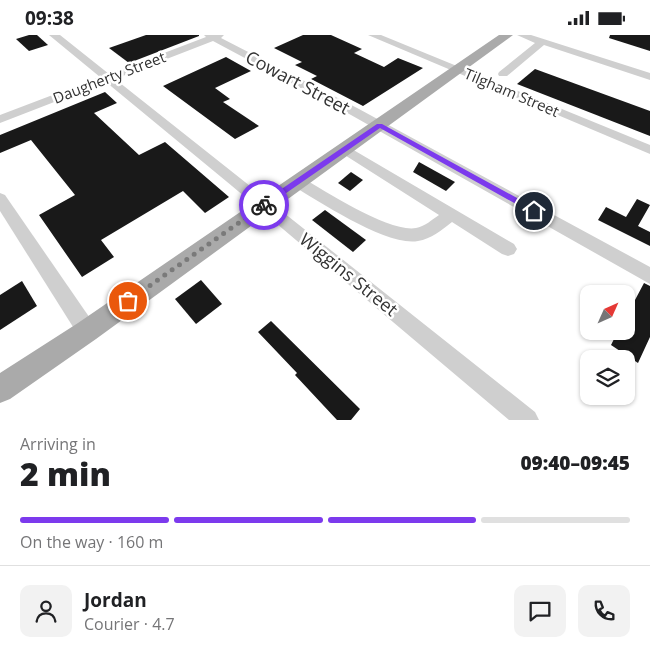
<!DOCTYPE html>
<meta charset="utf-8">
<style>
:root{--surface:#fff;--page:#f2f2f2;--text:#202124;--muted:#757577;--line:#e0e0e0;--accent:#7c3aed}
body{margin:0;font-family:"Open Sans",sans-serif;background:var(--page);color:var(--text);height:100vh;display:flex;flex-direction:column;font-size:19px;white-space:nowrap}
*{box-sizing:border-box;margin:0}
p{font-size:16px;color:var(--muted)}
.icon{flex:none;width:28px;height:28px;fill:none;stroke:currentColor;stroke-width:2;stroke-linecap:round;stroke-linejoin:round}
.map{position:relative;height:385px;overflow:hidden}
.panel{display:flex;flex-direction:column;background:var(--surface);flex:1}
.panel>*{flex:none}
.needle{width:32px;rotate:45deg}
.fabs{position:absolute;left:580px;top:250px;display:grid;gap:10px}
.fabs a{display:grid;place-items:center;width:55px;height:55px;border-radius:10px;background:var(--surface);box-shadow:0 1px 4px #0004;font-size:25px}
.pin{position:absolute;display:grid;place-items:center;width:42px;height:42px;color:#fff;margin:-21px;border:2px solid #fff;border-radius:50%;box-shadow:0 1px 5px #0007}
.courier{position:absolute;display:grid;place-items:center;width:50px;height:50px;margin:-25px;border:4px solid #7c3aed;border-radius:50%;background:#fff;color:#222;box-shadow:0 1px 6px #0007}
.summary em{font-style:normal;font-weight:800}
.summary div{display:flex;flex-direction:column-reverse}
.summary{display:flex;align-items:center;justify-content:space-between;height:85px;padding:0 20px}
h1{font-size:32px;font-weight:800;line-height:38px}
.bar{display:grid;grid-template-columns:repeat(4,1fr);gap:8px 5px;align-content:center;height:60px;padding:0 20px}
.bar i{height:6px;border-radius:4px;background:var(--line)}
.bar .current{background:var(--accent)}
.bar p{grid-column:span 4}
.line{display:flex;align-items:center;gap:12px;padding:0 20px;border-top:1px solid var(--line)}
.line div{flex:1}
.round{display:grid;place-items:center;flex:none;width:52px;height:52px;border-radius:10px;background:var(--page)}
.status{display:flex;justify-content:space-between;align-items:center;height:35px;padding:0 25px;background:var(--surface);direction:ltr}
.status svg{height:14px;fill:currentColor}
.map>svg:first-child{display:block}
</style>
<div class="status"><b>09:38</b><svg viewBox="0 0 49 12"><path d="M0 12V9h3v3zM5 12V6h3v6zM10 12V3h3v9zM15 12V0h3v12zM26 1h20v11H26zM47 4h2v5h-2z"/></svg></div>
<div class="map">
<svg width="650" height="385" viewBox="0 0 650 385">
<rect width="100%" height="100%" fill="#fff"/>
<g fill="#191919">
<path d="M29,0H37L48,10L29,16L16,4Z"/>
<path d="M146,0H199V1L129,28L109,13Z"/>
<path d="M303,0H331L362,14L354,18L384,32L398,23L423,33L363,71L311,44L317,41L295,30L302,27L274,13Z"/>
<path d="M610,0H650V16L609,3Z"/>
<path d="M226,22L251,36L215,53L230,64L223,67L259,91L235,104L163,51Z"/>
<path d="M535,34L650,76V101L517,49Z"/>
<path d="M105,57L117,68L94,78L139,120L165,107L229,162L205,178L183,156L101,205L114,222L82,242L39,180L75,160L31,105L0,118V100Z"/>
<path d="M419,127L455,147L446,156L413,137Z"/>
<path d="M351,137L363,145L350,156L338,148Z"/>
<path d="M637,164L650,170L638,191L650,197V211L598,185L606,172L626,182Z"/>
<path d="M325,175L366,205L353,217L312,185Z"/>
<path d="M201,245L222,269L196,289L175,264Z"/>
<path d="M22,246L37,271L0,295V260Z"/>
<path d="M644,248L650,251V302L638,328L611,310L618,296H626V282Z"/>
<path d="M271,286L360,374L351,385H337L295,340L297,338L258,297Z"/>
</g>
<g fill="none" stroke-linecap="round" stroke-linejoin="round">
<g fill="#cfcfcf" fill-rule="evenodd">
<path d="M49,0H60L109,39L206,2L204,0H224L221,3L359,74L650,232V249L351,80L213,6L115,44L535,377L539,385H509L232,151L106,47L0,88V80L100,42Z"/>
<path d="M368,0H381L650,110V119Z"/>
<path d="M517,0H531L650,38V45L544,10L507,41H499L498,39L499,37L535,8Z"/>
<path d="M345,110L514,209L517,214L514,219L508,221L502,219L452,187C442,195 431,204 418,206C388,212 320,167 293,151L291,147L293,143L298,142L303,143C326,157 391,198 416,193C424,192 433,184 439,180L340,117L338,114L340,111Z"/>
<path d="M0,158L5,160L94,289L97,296L94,303L87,306L80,303L0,176Z"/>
</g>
<path fill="#aaa" fill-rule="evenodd" d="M499,0H513L96,304L10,364L0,368V338L78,288Z"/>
</g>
<path fill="#7c3aed" d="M377,89H382L537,174V178H532L380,93L266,172H261V168Z"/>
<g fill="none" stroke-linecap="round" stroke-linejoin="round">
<path stroke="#7a7a7a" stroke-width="5" stroke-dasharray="0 9" d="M128,266L264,170"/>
</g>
<g text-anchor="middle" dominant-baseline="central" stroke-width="5" stroke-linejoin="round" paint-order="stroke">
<g font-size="15" fill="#323232" stroke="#fff">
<text transform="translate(109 42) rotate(-21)">Daugherty Street</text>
<text transform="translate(512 57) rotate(23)">Tilgham Street</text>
</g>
<g font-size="18" fill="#323232" stroke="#fff">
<text transform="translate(298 47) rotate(28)">Cowart Street</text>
<text transform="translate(349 239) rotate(39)">Wiggins Street</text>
</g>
</g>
</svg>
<div class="fabs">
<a><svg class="needle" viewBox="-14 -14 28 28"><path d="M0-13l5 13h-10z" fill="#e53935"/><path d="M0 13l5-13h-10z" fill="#757577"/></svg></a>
<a><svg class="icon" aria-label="layers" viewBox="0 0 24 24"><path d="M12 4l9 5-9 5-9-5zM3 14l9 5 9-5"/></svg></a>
</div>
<div class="pin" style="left:128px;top:266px;background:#ea580c"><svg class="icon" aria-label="bag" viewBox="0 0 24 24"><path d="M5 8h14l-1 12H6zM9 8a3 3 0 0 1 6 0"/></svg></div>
<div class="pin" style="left:534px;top:176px;background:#1f2937"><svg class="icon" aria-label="home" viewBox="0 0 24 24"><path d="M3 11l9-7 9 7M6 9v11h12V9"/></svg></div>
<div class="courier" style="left:264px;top:170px"><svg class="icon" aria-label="bike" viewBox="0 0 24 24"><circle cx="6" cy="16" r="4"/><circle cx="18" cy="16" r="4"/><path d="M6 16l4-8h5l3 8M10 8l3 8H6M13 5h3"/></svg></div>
</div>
<section class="panel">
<div class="summary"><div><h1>2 min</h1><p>Arriving in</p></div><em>09:40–09:45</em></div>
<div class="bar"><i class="current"></i><i class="current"></i><i class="current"></i><i></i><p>On the way · 160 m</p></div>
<div class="line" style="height:90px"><a class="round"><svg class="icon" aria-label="person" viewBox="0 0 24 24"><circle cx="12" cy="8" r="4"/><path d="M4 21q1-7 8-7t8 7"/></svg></a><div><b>Jordan</b><p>Courier · 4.7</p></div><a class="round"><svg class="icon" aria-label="chat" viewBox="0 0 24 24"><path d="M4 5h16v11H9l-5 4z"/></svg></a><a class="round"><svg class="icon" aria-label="phone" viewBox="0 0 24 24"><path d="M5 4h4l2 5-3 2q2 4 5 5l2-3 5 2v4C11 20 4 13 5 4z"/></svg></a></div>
</section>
